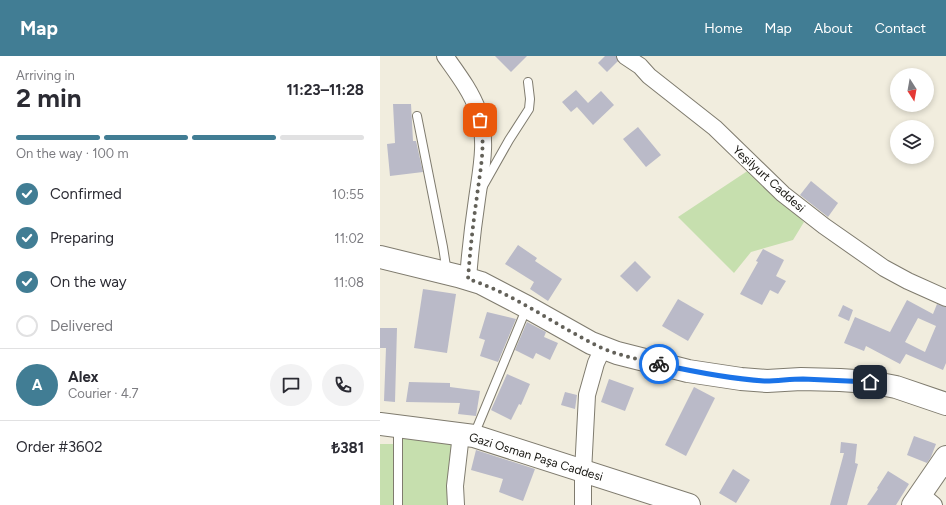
<!DOCTYPE html>
<meta charset="utf-8">
<style>
:root{--surface:#fff;--page:#f2f2f3;--text:#2b2b33;--muted:#7c7c81;--line:#e1e1e2;--accent:#417d94}
body{margin:0;font-family:Figtree,sans-serif;background:var(--page);color:var(--text);height:100vh;display:flex;flex-direction:column;font-size:15px;white-space:nowrap}
*{box-sizing:border-box;margin:0}
p{font-size:13px;color:var(--muted)}
.icon{flex:none;width:22px;height:22px;fill:none;stroke:currentColor;stroke-width:2;stroke-linecap:round;stroke-linejoin:round}
.map{position:relative;flex:1;overflow:hidden}
.panel{display:flex;flex-direction:column;background:var(--surface);width:380px}
.panel>*{flex:none}
.needle{width:26px;rotate:169deg}
.fabs{position:absolute;left:510px;top:12px;display:grid;gap:8px}
.fabs a{display:grid;place-items:center;width:44px;height:44px;border-radius:50%;background:var(--surface);box-shadow:0 2px 6px #0003;font-size:20px}
.pin{position:absolute;display:grid;place-items:center;width:34px;height:34px;color:#fff;margin:-17px;border-radius:8px;box-shadow:0 2px 6px #0006}
.courier{position:absolute;display:grid;place-items:center;width:40px;height:40px;margin:-20px;border:3px solid #1a73e8;border-radius:50%;background:#fff;color:#222;box-shadow:0 1px 5px #0007}
.head em{font-style:normal;font-weight:700}
.head div{display:flex;flex-direction:column-reverse}
.head{display:flex;align-items:center;justify-content:space-between;height:68px;padding:0 16px}
h1{font-size:26px;font-weight:700;line-height:30px}
.bar{display:grid;grid-template-columns:repeat(4,1fr);gap:6px 4px;align-content:center;height:48px;padding:0 16px}
.bar i{height:5px;border-radius:3px;background:var(--line)}
.bar .active{background:var(--accent)}
.bar p{grid-column:span 4}
.line{display:flex;align-items:center;gap:10px;padding:0 16px;border-top:1px solid var(--line)}
.line div{flex:1}
.round{display:grid;place-items:center;flex:none;width:42px;height:42px;border-radius:21px;background:var(--page)}
ol{padding:0 16px;list-style:none}
li{display:flex;align-items:center;gap:12px;height:44px}
li p{margin-inline-start:auto}
li .icon{padding:4px;border-radius:50%;background:var(--accent);color:#fff;stroke-width:4}
li:last-child{color:var(--muted)}
li i{width:22px;height:22px;border:2px solid var(--line);border-radius:50%}
header{display:flex;align-items:center;gap:24px;box-sizing:border-box;height:56px;padding:0 20px;background:var(--accent);color:#fff}
header strong{font-size:19px}
nav{display:flex;gap:22px;margin-inline-start:auto;font-size:14px}
main{display:flex;flex:1;min-height:0}
.map>svg:first-child{display:block}
</style>
<header>
<strong>Map</strong>
<nav><a>Home</a><a>Map</a><a>About</a><a>Contact</a></nav>
</header>
<main>
<section class="panel">
<div class="head"><div><h1>2 min</h1><p>Arriving in</p></div><em>11:23–11:28</em></div>
<div class="bar"><i class="active"></i><i class="active"></i><i class="active"></i><i></i><p>On the way · 100 m</p></div>
<ol>
<li><svg class="icon" aria-label="check" viewBox="0 0 24 24"><path d="M5 12l5 5 9-10"/></svg>Confirmed<p>10:55</p></li>
<li><svg class="icon" aria-label="check" viewBox="0 0 24 24"><path d="M5 12l5 5 9-10"/></svg>Preparing<p>11:02</p></li>
<li><svg class="icon" aria-label="check" viewBox="0 0 24 24"><path d="M5 12l5 5 9-10"/></svg>On the way<p>11:08</p></li>
<li><i></i>Delivered</li>
</ol>
<div class="line" style="height:72px"><b class="round" style="background:var(--accent);color:#fff">A</b><div><b>Alex</b><p>Courier · 4.7</p></div><a class="round"><svg class="icon" aria-label="chat" viewBox="0 0 24 24"><path d="M4 5h16v11H9l-5 4z"/></svg></a><a class="round"><svg class="icon" aria-label="phone" viewBox="0 0 24 24"><path d="M5 4h4l2 5-3 2q2 4 5 5l2-3 5 2v4C11 20 4 13 5 4z"/></svg></a></div>
<div class="line" style="height:52px"><div>Order #3602</div><b>₺381</b></div>
</section>
<div class="map">
<svg width="566" height="449" viewBox="0 0 566 449">
<rect width="100%" height="100%" fill="#f1edde"/>
<g fill="#c6dfae">
<path d="M369,114L424,166L413,184L371,196L354,217L298,161Z"/>
<path d="M23,382L72,386L67,435V449H22Z"/>
<path d="M0,388H15L14,449H0Z"/>
</g>
<g fill="#babac8" fill-rule="evenodd">
<path d="M115,0H147L131,16Z"/>
<path d="M225,0H236L238,5L227,16L218,7Z"/>
<path d="M196,34L208,47L221,35L234,49L213,69L197,51L191,56L182,46Z"/>
<path d="M13,48H31L33,85H36L43,116L10,120L7,88L15,87Z"/>
<path d="M258,71L281,99L266,111L243,83Z"/>
<path d="M431,125L458,147L448,161L420,139Z"/>
<path d="M138,189L157,202L155,205L182,223L168,245L150,233L154,226L125,208Z"/>
<path d="M383,193L404,204L396,220L406,225L398,238L390,234L382,249L360,238L378,206L376,205Z"/>
<path d="M255,205L271,221L257,236L240,220Z"/>
<path d="M43,233L76,238L67,297L34,292Z"/>
<path d="M298,243L324,258L308,285L282,270Z"/>
<path d="M527,244L553,258L557,248L566,251V307L563,314L526,298L520,308L486,290L484,295L464,287L475,261L510,276ZM538,262L556,270L545,296L525,286Z"/>
<path d="M463,249L473,254L469,265L458,260Z"/>
<path d="M107,256L136,263L118,306L100,300L105,284L99,282Z"/>
<path d="M147,266L166,276L164,281L178,287L170,304L156,297L153,303L135,294Z"/>
<path d="M0,272H17L15,346L4,345L6,292H0Z"/>
<path d="M127,318L150,328L141,349L139,348L131,364L111,354Z"/>
<path d="M229,323L254,332L245,355L221,346Z"/>
<path d="M29,326L70,327V331L100,335L96,360L78,358L80,347L26,346Z"/>
<path d="M314,331L335,342L306,400L285,389Z"/>
<path d="M185,336L197,339L195,353L181,349Z"/>
<path d="M534,380L556,388L551,401L547,407L527,399Z"/>
<path d="M461,386L477,388L475,407L478,408L467,449H450L464,397H460Z"/>
<path d="M96,394L155,413L143,445L119,436L123,423L91,414Z"/>
<path d="M353,413L370,424L356,447L339,437Z"/>
<path d="M508,415L529,428L516,449H487L498,433L497,432Z"/>
</g>
<g fill="none" stroke-linecap="round" stroke-linejoin="round">
<defs>
<g id="lane">
<path d="M37,60L63,191L67,217"/>
<path d="M103,130L129,84L149,53L150,43L148,26"/>
<path d="M94,379L147,251"/>
<path d="M18,449V372"/>
</g>
<g id="street">
<path d="M65,0C77,17 91,35 98,55C108,84 101,114 97,143C93,170 90,196 88,223"/>
<path d="M245,0L260,10L269,20L335,72L403,138L444,170L504,212L528,225L566,242"/>
<path d="M541,438L554,449"/>
<path d="M76,449L75,430L81,378"/>
<path d="M203,449V416L207,339L216,307L223,292"/>
</g>
<g id="secondary">
<path d="M0,201L78,220L101,227L147,251L211,287L237,297L308,315L361,323L387,325L421,323L460,324L490,326L516,331L566,348"/>
<path d="M0,368L94,380L309,449"/>
<path d="M533,449L566,401"/>
</g>
</defs>
<use href="#lane" stroke="#7f7b6e" stroke-width="10"/>
<use href="#street" stroke="#7f7b6e" stroke-width="18"/>
<use href="#secondary" stroke="#7f7b6e" stroke-width="24"/>
<use href="#lane" stroke="#fff" stroke-width="8"/>
<use href="#street" stroke="#fff" stroke-width="16"/>
<use href="#secondary" stroke="#fff" stroke-width="22"/>
</g>
<g fill="none" stroke-linecap="round" stroke-linejoin="round">
<path stroke="#636159" stroke-width="4" stroke-dasharray="0 7.2" d="M100,64C106,89 100,115 97,140C93,168 90,195 88,223C132,237 169,265 210,286C231,298 256,303 279,308"/>
<path stroke="#1a73e8" stroke-width="5" d="M279,308C315,316 350,323 386,325C398,325 410,323 423,323C445,324 468,325 490,326"/>
</g>
<g text-anchor="middle" dominant-baseline="central" stroke-width="3" stroke-linejoin="round" paint-order="stroke">
<g font-size="12" fill="#171611" stroke="#fff">
<text transform="translate(389 123) rotate(42)">Yeşilyurt Caddesi</text>
<text transform="translate(156 401) rotate(17)">Gazi Osman Paşa Caddesi</text>
</g>
</g>
</svg>
<div class="fabs">
<a><svg class="needle" viewBox="-14 -14 28 28"><path d="M0-13l5 13h-10z" fill="#e53935"/><path d="M0 13l5-13h-10z" fill="#7c7c81"/></svg></a>
<a><svg class="icon" aria-label="layers" viewBox="0 0 24 24"><path d="M12 4l9 5-9 5-9-5zM3 14l9 5 9-5"/></svg></a>
</div>
<div class="pin" style="left:100px;top:64px;background:#ea580c"><svg class="icon" aria-label="bag" viewBox="0 0 24 24"><path d="M5 8h14l-1 12H6zM9 8a3 3 0 0 1 6 0"/></svg></div>
<div class="pin" style="left:490px;top:326px;background:#1f2937"><svg class="icon" aria-label="home" viewBox="0 0 24 24"><path d="M3 11l9-7 9 7M6 9v11h12V9"/></svg></div>
<div class="courier" style="left:279px;top:308px"><svg class="icon" aria-label="bike" viewBox="0 0 24 24"><circle cx="6" cy="16" r="4"/><circle cx="18" cy="16" r="4"/><path d="M6 16l4-8h5l3 8M10 8l3 8H6M13 5h3"/></svg></div>
</div>
</main>
